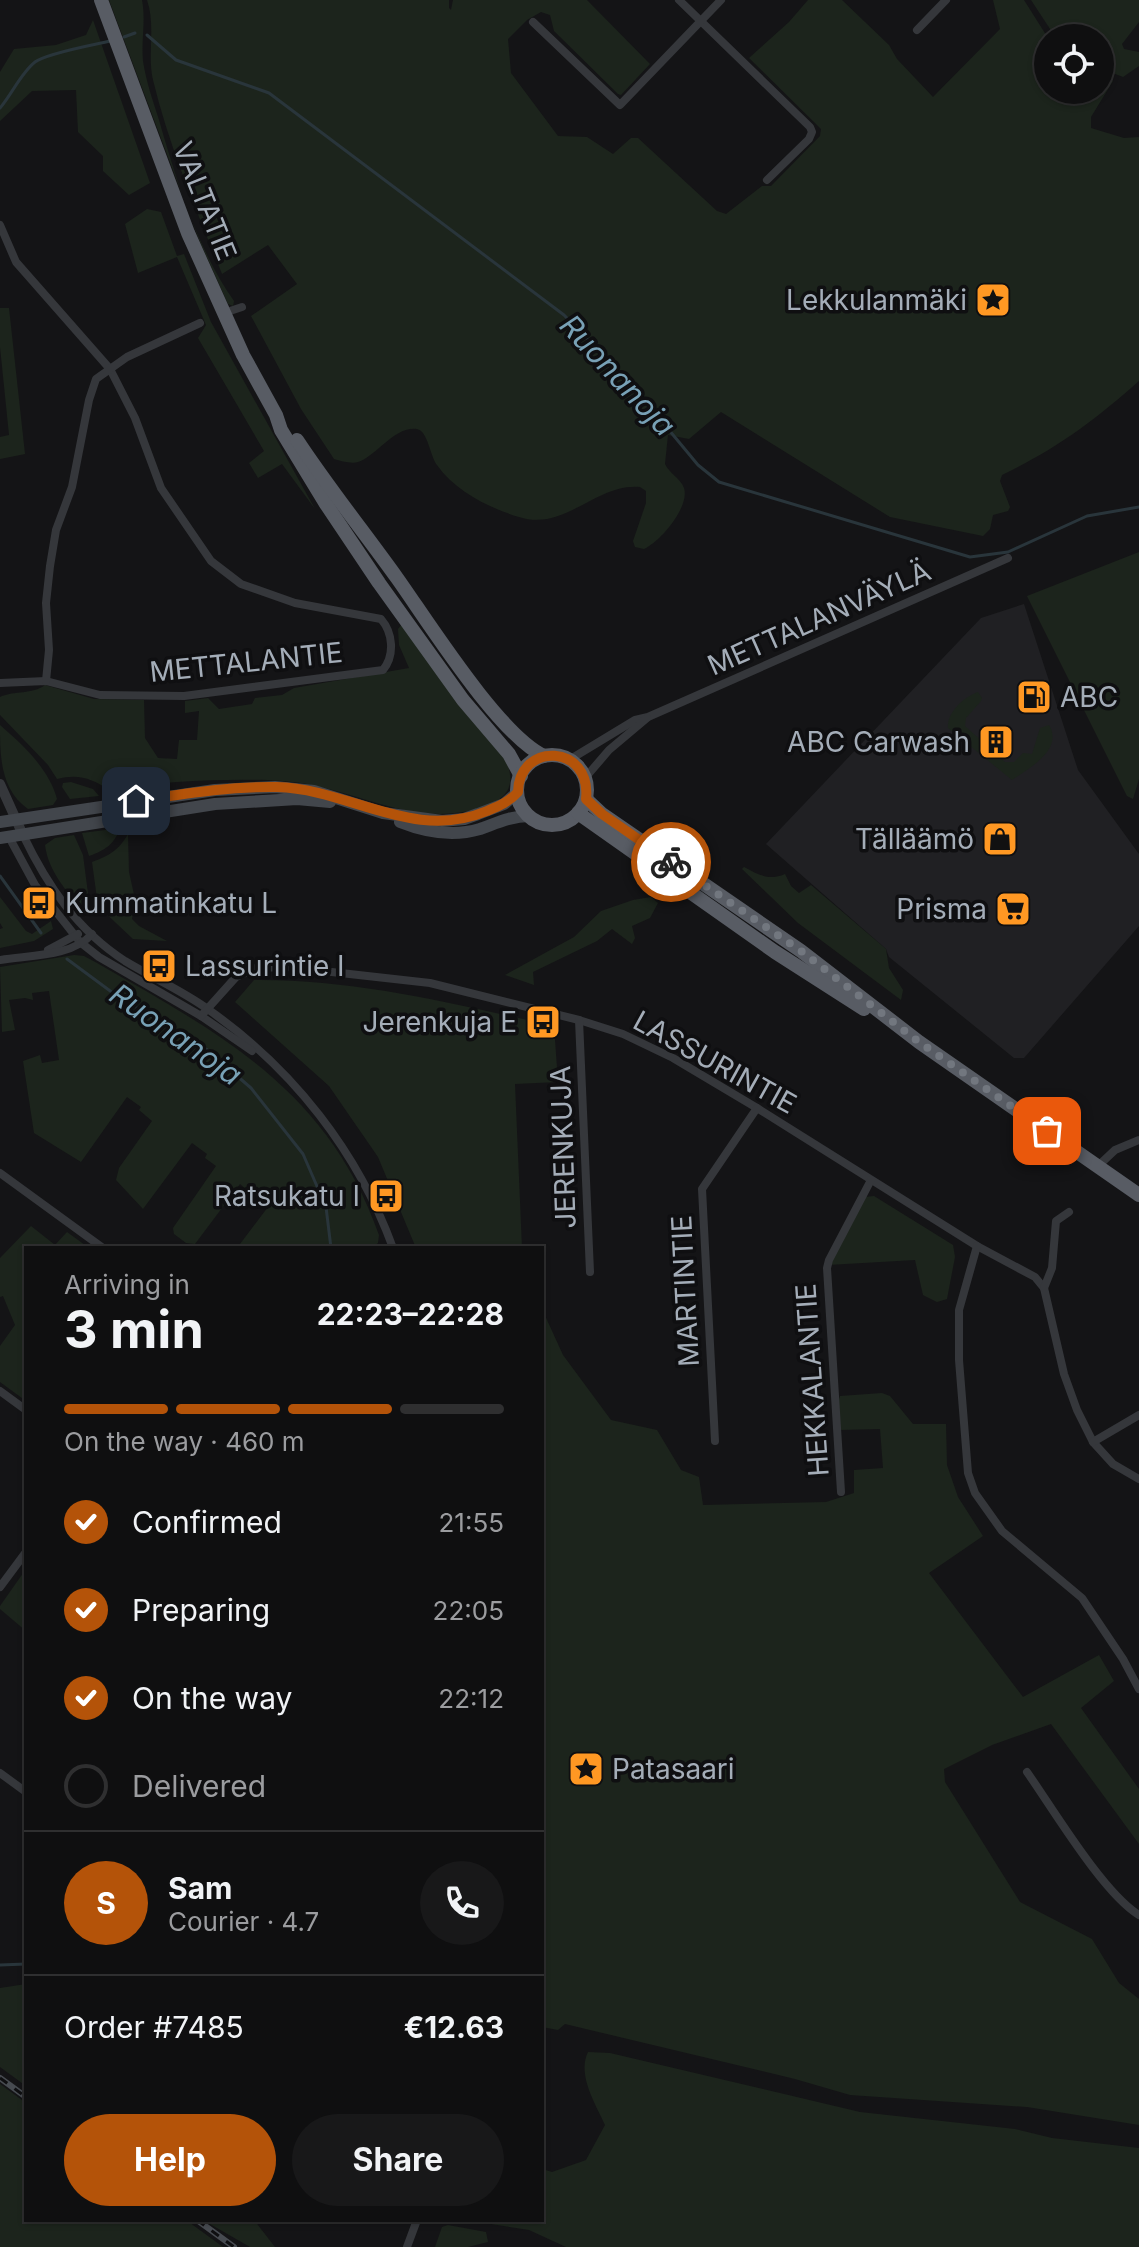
<!DOCTYPE html>
<meta charset="utf-8">
<style>
:root{--surface:#0f0f10;--page:#181819;--text:#f1f3f6;--muted:#9b9c9f;--line:#2f2f30;--accent:#b45309}
body{margin:0;font-family:Inter,sans-serif;background:var(--page);color:var(--text);height:100vh;display:flex;flex-direction:column;font-size:30px;white-space:nowrap}
*{box-sizing:border-box;margin:0}
p{font-size:26px;color:var(--muted)}
.icon{flex:none;width:44px;height:44px;fill:none;stroke:currentColor;stroke-width:2;stroke-linecap:round;stroke-linejoin:round}
.map{position:relative;flex:1;overflow:hidden}
.side{position:absolute;left:24px;top:1246px;width:520px;height:976px;display:flex;flex-direction:column;background:var(--surface);border-radius:0px;box-shadow:0 2px 6px #0004,0 0 0 2px var(--line)}
.side>*{flex:none}
.controls{position:absolute;left:1034px;top:24px;display:grid;gap:16px}
.controls a{display:grid;place-items:center;width:80px;height:80px;border-radius:50%;background:var(--surface);box-shadow:0 2px 6px #0004,0 0 0 2px var(--line);font-size:40px}
.pin{position:absolute;display:grid;place-items:center;width:68px;height:68px;color:#fff;margin:-34px;border-radius:16px;box-shadow:0 4px 12px #0006}
.courier{position:absolute;display:grid;place-items:center;width:80px;height:80px;margin:-40px;border:6px solid #b45309;border-radius:50%;background:#fff;color:#222;box-shadow:0 2px 10px #0007}
.summary em{font-style:normal;font-weight:700}
.summary div{display:flex;flex-direction:column-reverse}
.summary{display:flex;align-items:center;justify-content:space-between;height:136px;padding:0 40px}
h1{font-size:52px;font-weight:700;line-height:60px}
.bar{display:grid;grid-template-columns:repeat(4,1fr);gap:12px 8px;align-content:center;height:96px;padding:0 40px}
.bar i{height:10px;border-radius:6px;background:var(--line)}
.bar .current{background:var(--accent)}
.bar p{grid-column:span 4}
.line{display:flex;align-items:center;gap:20px;padding:0 40px;border-top:2px solid var(--line)}
.line div{flex:1}
.round{display:grid;place-items:center;flex:none;width:84px;height:84px;border-radius:42px;background:var(--page)}
ol{padding:0 40px;list-style:none}
li{display:flex;align-items:center;gap:24px;height:88px}
li p{margin-inline-start:auto}
li .icon{padding:8px;border-radius:50%;background:var(--accent);color:#fff;stroke-width:4}
li:last-child{color:var(--muted)}
li i{width:44px;height:44px;border:4px solid var(--line);border-radius:50%}
.action{display:flex;gap:16px;margin-top:auto;padding:16px 40px}
.action a{flex:1;height:92px;border-radius:48px;background:var(--accent);color:#fff;font-size:32px;font-weight:700;line-height:92px;text-align:center}
.action a+a{background:var(--page);color:var(--text)}
.map>svg:first-child{display:block}
</style>
<div class="map">
<svg width="1139" height="2247" viewBox="0 0 1139 2247">
<rect width="100%" height="100%" fill="#141416"/>
<path fill="#202023" d="M1024,604L1078,770L1139,854V926L1024,1058H1014L889,957L886,949L766,844L981,618Z"/>
<g fill="#1c241c">
<path d="M109,0H142C146,21 141,40 143,61C146,81 153,101 159,120C176,179 198,251 234,301L233,306L228,304L200,242Z"/>
<path d="M147,0H449V8L451,10L453,0H587L650,64L621,95L618,94L554,31L550,15L541,12L527,20L508,39L511,73L558,136L587,137L613,154L631,138H638L717,211L726,214L762,186H771L820,136L821,129L749,58L789,22L808,0H842L889,45L897,59L933,97L1000,29L993,0H1024L1048,38V90H1100V75L1113,81L1091,117V128L1124,138L1139,137V381C1094,421 1056,449 1002,475L1000,481L1010,507L1008,511L993,515L990,529L983,536L890,517L721,412L689,439L668,435L665,464C669,473 681,479 684,488C690,507 660,542 644,549L635,547L633,541L646,503V491L640,487C596,483 565,532 519,517C489,508 455,491 437,465C430,456 428,431 417,429C394,426 377,456 358,462C351,464 341,461 334,459L301,409L251,316L297,284L268,245L222,274C197,211 169,147 153,80C147,54 156,26 147,0Z"/>
<path d="M1031,0H1139V22L1122,44L1124,49L1139,52V66L1123,77L1100,68V38H1056Z"/>
<path d="M93,20L150,183L129,195L103,171V156L78,132L76,90L32,91L0,121V72L14,49L56,45L86,35Z"/>
<path d="M147,209L161,212L177,256L184,254L211,322L315,509L282,464L258,478L249,463L264,451L198,338L206,325L177,257L138,273L125,224Z"/>
<path d="M0,308H9L25,454L0,459V437L9,435L0,347Z"/>
<path d="M1139,552V779L1133,799L1127,796L1027,596Z"/>
<path d="M402,624L505,757C513,776 514,793 493,803C429,830 379,800 316,786C301,782 283,781 268,780C215,779 162,781 110,790C92,779 79,773 57,779L48,765L0,715V697C15,690 32,695 45,685L94,699L144,700L145,738L158,758L177,759L179,740H197L199,711L185,713V701L208,698L219,709L252,704L255,698L282,695L294,688L409,668L399,645L398,629Z"/>
<path d="M978,692L982,698L981,701L966,718L965,726L1005,762H1014L1023,753L1032,754L1040,728L1049,725C1064,750 1028,769 1012,780L948,728C947,712 964,697 978,692Z"/>
<path d="M0,725C23,745 49,769 57,799L53,805L28,809C0,789 0,756 0,725Z"/>
<path d="M71,782L93,789L99,796L70,799L62,787L63,783Z"/>
<path d="M120,828C114,845 105,850 89,856L82,833Z"/>
<path d="M128,834L129,872L135,899L132,919L139,926L167,941L133,939L98,906L92,862C109,856 119,850 128,834Z"/>
<path d="M74,835L83,855L89,901L79,908C65,888 48,870 45,845L55,838Z"/>
<path d="M744,867C759,875 769,881 785,874L791,886L799,893L811,885L886,949L889,968L903,990L901,1000L798,923L742,869Z"/>
<path d="M0,897L26,931L32,934L51,921L53,929L34,941L0,948V929L3,928L0,923Z"/>
<path d="M651,897L658,903L650,918L632,926L635,938L632,944L612,929L597,941L533,972L534,985L505,975L574,937L601,911L633,900Z"/>
<path d="M74,955L84,956L97,963C221,1034 328,1090 379,1235L378,1243L371,1248H237L271,1203L258,1193L255,1197L240,1184L195,1244L186,1243L174,1234L173,1228L216,1166L205,1158L207,1154L192,1143L143,1209L116,1180L119,1168L152,1121L139,1110L141,1107L127,1097L81,1162L34,1133L23,1061L40,1055L42,1063L59,1060L49,991L32,993L33,1000L25,998L9,1000L15,1030L2,1032L0,967Z"/>
<path d="M254,980C355,979 456,1004 554,1026L558,1082L515,1084L522,1248H416L378,1157L329,1086L235,1002Z"/>
<path d="M874,1196L953,1245L955,1257L947,1299L937,1302L923,1295L915,1260L828,1265L865,1197Z"/>
<path d="M31,1226L55,1245L67,1232L89,1248H26V1401L0,1382V1346L15,1325L3,1296L0,1297V1258Z"/>
<path d="M542,1309L563,1355L611,1420L657,1430L681,1470L699,1477L703,1505L826,1502L854,1493V1470L883,1468L880,1429L838,1430L836,1409L840,1396L882,1393L890,1396L913,1424H946L947,1465L958,1497L983,1536L929,1573L1023,1697L1099,1655L1114,1681L1081,1708L1139,1789V1844L1051,1724L992,1745L944,1769L945,1782L1020,1902L1092,1939L1119,1983L1139,1999V2125L1027,2107L850,2095L795,2079L565,2024L558,2030L542,2027Z"/>
<path d="M26,1569V1631L0,1609V1606Z"/>
<path d="M26,1984V2086L0,2067V1988Z"/>
<path d="M588,2052L610,2053L860,2112L1015,2129L1052,2138L1139,2148V2247H566L529,2230L466,2220H542V2169L552,2172L586,2160L605,2125C595,2103 577,2075 588,2052Z"/>
<path d="M0,2084L26,2103V2220H186L223,2247H0Z"/>
<path d="M203,2220H254L275,2247H250Z"/>
<path d="M448,2225L486,2232L488,2242L468,2247H435L442,2227Z"/>
</g>
<g fill="none" stroke-linecap="round" stroke-linejoin="round">
<g stroke="#29353b" stroke-width="3">
<path d="M147,35L176,60L269,93L564,315L630,383L698,465L719,482L970,557L1008,552L1087,516L1139,507"/>
<path d="M124,37L135,33"/>
<path d="M0,108C12,94 21,73 35,62C47,53 93,45 110,41"/>
<path d="M0,876L41,933"/>
<path d="M67,959L117,996L206,1049L251,1088L303,1154L326,1207L331,1248"/>
<path d="M0,1965L26,1964"/>
</g>
<g stroke="#35373b" stroke-width="8">
<path d="M679,0L810,127L812,132L809,139L767,180"/>
<path d="M533,22L620,105L721,0"/>
<path d="M917,30L946,0"/>
<path d="M0,225L16,262L110,369L135,418L161,488L211,561L241,584L295,603L381,619C393,633 395,655 383,670L184,696L100,695L46,681L0,683"/>
<path d="M224,313L242,307"/>
<path d="M46,681L49,650L46,603L50,566L56,530L72,487L89,400L96,379L127,357L200,323"/>
<path d="M569,760L635,720L648,717L1008,558"/>
<path d="M585,778L609,750L647,718"/>
<path d="M23,835C47,885 77,930 125,961C153,978 183,991 209,1010C293,1069 358,1152 393,1248"/>
<path d="M9,837L35,885L80,942L99,957L201,1016L252,1051"/>
<path d="M48,950L78,934"/>
<path d="M0,960C29,955 72,957 92,934"/>
<path d="M201,1016L236,977L256,968L287,967L430,983L579,1020L623,1034L673,1058L757,1108L977,1246L1035,1277L1044,1288"/>
<path d="M579,1020L590,1272"/>
<path d="M1098,1166L1115,1150L1139,1140"/>
<path d="M0,1173L103,1248"/>
<path d="M1069,1212L1056,1221L1052,1268L1044,1288L1064,1374L1077,1410L1093,1442L1113,1464L1139,1479"/>
<path d="M977,1246L959,1310V1360L968,1473L975,1493L1002,1531L1082,1598L1123,1659L1139,1689"/>
<path d="M0,1391L26,1410"/>
<path d="M715,1441L702,1189L757,1108"/>
<path d="M1093,1442L1139,1415"/>
<path d="M841,1492L827,1268L829,1260L871,1180"/>
<path d="M0,1587L26,1552"/>
<path d="M1027,1772C1053,1809 1103,1893 1139,1915"/>
<path d="M0,1773L26,1792"/>
<path d="M407,2247L417,2220"/>
</g>
<path stroke="#35373b" stroke-width="10" d="M0,784L23,835"/>
<g stroke="#42464c" stroke-width="12">
<path d="M0,822L215,790L275,787L314,791L383,813L442,821L464,819L478,814L504,804L518,792"/>
<path d="M400,822C425,832 453,837 480,829C497,823 511,816 529,816"/>
<path d="M0,838L215,804L297,799L330,802"/>
</g>
<g stroke="#585c64" stroke-width="14">
<path d="M101,0L188,233L243,355L276,415L281,430L326,504L379,583L463,700L509,754L521,776"/>
<path d="M297,440C328,487 364,532 397,578C429,623 499,735 544,756"/>
<circle cx="552" cy="790" r="35"/>
<path d="M586,799L602,814L801,951L919,1042L1139,1195"/>
<path d="M578,813L775,952L864,1009"/>
</g>
<defs>
<g id="rail">
<path d="M0,2078L26,2097"/>
<path d="M197,2220L234,2247"/>
</g>
</defs>
<use href="#rail" stroke="#474b51" stroke-width="6"/>
<use href="#rail" stroke="#0f0f11" stroke-width="3" stroke-dasharray="9" stroke-linecap="butt"/>
</g>
<g fill="none" stroke-linecap="round" stroke-linejoin="round">
<path stroke="#72777f" stroke-width="8" stroke-dasharray="0 14.4" d="M671,862L801,951L919,1042L1047,1131"/>
<path stroke="#b45309" stroke-width="10" d="M136,801C183,794 230,786 277,787C350,789 413,842 487,811C499,806 509,802 518,792C519,741 592,744 586,799L602,814L671,862"/>
</g>
<defs>
<symbol id="sight-square" viewBox="-11 -11 22 22"><rect x="-9" y="-9" width="18" height="18" rx="4" fill="#ff9823" stroke="#0f0f11"/><path d="M0-6L1.8-2.2L6-1.7L2.9 1.2L3.7 5.4L0 3.3L-3.7 5.4L-2.9 1.2L-6-1.7L-1.8-2.2Z" fill="#111"/></symbol>
<symbol id="fuel-square" viewBox="-11 -11 22 22"><rect x="-9" y="-9" width="18" height="18" rx="4" fill="#ff9823" stroke="#0f0f11"/><path d="M-5.5-6h7V0h2V4h1.3V-2.5L3-4.5l.8-.8L6-3V5H2.5V1h-1V6h-7ZM-4.2-4.7v3.2H.2V-4.7Z" fill="#111"/></symbol>
<symbol id="building-square" viewBox="-11 -11 22 22"><rect x="-9" y="-9" width="18" height="18" rx="4" fill="#ff9823" stroke="#0f0f11"/><path d="M-4-6H4V6H1V3H-1V6H-4ZM-2.5-4.3h1.7v1.8h-1.7ZM.8-4.3h1.7v1.8H.8ZM-2.5-1h1.7V.8h-1.7ZM.8-1h1.7V.8H.8Z" fill="#111"/></symbol>
<symbol id="shop-square" viewBox="-11 -11 22 22"><rect x="-9" y="-9" width="18" height="18" rx="4" fill="#ff9823" stroke="#0f0f11"/><path d="M-5-2.5h2.3a2.7 3.5 0 0 1 5.4 0H5L5.5 6h-11ZM-1.5-2.5h3a1.5 2.3 0 0 0-3 0Z" fill="#111"/></symbol>
<symbol id="bus-square" viewBox="-11 -11 22 22"><rect x="-9" y="-9" width="18" height="18" rx="4" fill="#ff9823" stroke="#0f0f11"/><path d="M-5-6H5V4H4V6H2V4H-2V6H-4V4H-5ZM-3.5-4V0h7V-4ZM-3.5 1.2v1.5H-2V1.2ZM2 1.2v1.5H3.5V1.2Z" fill="#111"/></symbol>
<symbol id="supermarket-square" viewBox="-11 -11 22 22"><rect x="-9" y="-9" width="18" height="18" rx="4" fill="#ff9823" stroke="#0f0f11"/><path d="M-6-5.5h2.5l.6 2H6L4.5 2H-2.5L-4.4-4H-6ZM-1.5 3.2a1.3 1.3 0 1 0 .1 0ZM3 3.2a1.3 1.3 0 1 0 .1 0Z" fill="#111"/></symbol>
</defs>
<g fill-rule="evenodd">
<use href="#sight-square" x="973" y="280" width="40" height="40"/>
<use href="#fuel-square" x="1014" y="677" width="40" height="40"/>
<use href="#building-square" x="976" y="722" width="40" height="40"/>
<use href="#shop-square" x="980" y="819" width="40" height="40"/>
<use href="#bus-square" x="19" y="883" width="40" height="40"/>
<use href="#supermarket-square" x="993" y="889" width="40" height="40"/>
<use href="#bus-square" x="139" y="946" width="40" height="40"/>
<use href="#bus-square" x="523" y="1002" width="40" height="40"/>
<use href="#bus-square" x="366" y="1176" width="40" height="40"/>
<use href="#sight-square" x="566" y="1749" width="40" height="40"/>
</g>
<g text-anchor="middle" dominant-baseline="central" stroke-width="7" stroke-linejoin="round" paint-order="stroke">
<g font-size="28" fill="#a4adb8" stroke="#0f0f11">
<text transform="translate(205 201) rotate(68)">VALTATIE</text>
<text transform="translate(819 618) rotate(-24)">METTALANVÄYLÄ</text>
<text transform="translate(246 662) rotate(-6)">METTALANTIE</text>
<text transform="translate(715 1062) rotate(29)">LASSURINTIE</text>
<text transform="translate(563 1147) rotate(-92)">JERENKUJA</text>
<text transform="translate(685 1291) rotate(-93)">MARTINTIE</text>
<text transform="translate(812 1380) rotate(-94)">HEKKALANTIE</text>
</g>
<g font-size="28" fill="#a4adb8" stroke="#0f0f11" text-anchor="end">
<text x="967" y="300">Lekkulanmäki</text>
<text x="1060" y="697" text-anchor="start">ABC</text>
<text x="970" y="742">ABC Carwash</text>
<text x="974" y="839">Tälläämö</text>
<text x="65" y="903" text-anchor="start">Kummatinkatu L</text>
<text x="987" y="909">Prisma</text>
<text x="185" y="966" text-anchor="start">Lassurintie I</text>
<text x="517" y="1022">Jerenkuja E</text>
<text x="360" y="1196">Ratsukatu I</text>
<text x="612" y="1769" text-anchor="start">Patasaari</text>
</g>
<g font-size="30" font-style="italic" fill="#78a1b6" stroke="#0f0f11">
<text transform="translate(618 375) rotate(47)">Ruonanoja</text>
<text transform="translate(176 1034) rotate(35)">Ruonanoja</text>
</g>
</g>
</svg>
<div class="controls">
<a><svg class="icon" aria-label="locate" viewBox="0 0 24 24"><circle cx="12" cy="12" r="6"/><path d="M12 2v4M12 18v4M2 12h4M18 12h4"/></svg></a>
</div>
<div class="pin" style="left:1047px;top:1131px;background:#ea580c"><svg class="icon" aria-label="bag" viewBox="0 0 24 24"><path d="M5 8h14l-1 12H6zM9 8a3 3 0 0 1 6 0"/></svg></div>
<div class="pin" style="left:136px;top:801px;background:#1f2937"><svg class="icon" aria-label="home" viewBox="0 0 24 24"><path d="M3 11l9-7 9 7M6 9v11h12V9"/></svg></div>
<div class="courier" style="left:671px;top:862px"><svg class="icon" aria-label="bike" viewBox="0 0 24 24"><circle cx="6" cy="16" r="4"/><circle cx="18" cy="16" r="4"/><path d="M6 16l4-8h5l3 8M10 8l3 8H6M13 5h3"/></svg></div>
<section class="side">
<div class="summary"><div><h1>3 min</h1><p>Arriving in</p></div><em>22:23–22:28</em></div>
<div class="bar"><i class="current"></i><i class="current"></i><i class="current"></i><i></i><p>On the way · 460 m</p></div>
<ol>
<li><svg class="icon" aria-label="check" viewBox="0 0 24 24"><path d="M5 12l5 5 9-10"/></svg>Confirmed<p>21:55</p></li>
<li><svg class="icon" aria-label="check" viewBox="0 0 24 24"><path d="M5 12l5 5 9-10"/></svg>Preparing<p>22:05</p></li>
<li><svg class="icon" aria-label="check" viewBox="0 0 24 24"><path d="M5 12l5 5 9-10"/></svg>On the way<p>22:12</p></li>
<li><i></i>Delivered</li>
</ol>
<div class="line" style="height:144px"><b class="round" style="background:var(--accent);color:#fff">S</b><div><b>Sam</b><p>Courier · 4.7</p></div><a class="round"><svg class="icon" aria-label="phone" viewBox="0 0 24 24"><path d="M5 4h4l2 5-3 2q2 4 5 5l2-3 5 2v4C11 20 4 13 5 4z"/></svg></a></div>
<div class="line" style="height:104px"><div>Order #7485</div><b>€12.63</b></div>
<div class="action"><a>Help</a><a>Share</a></div>
</section>
</div>
